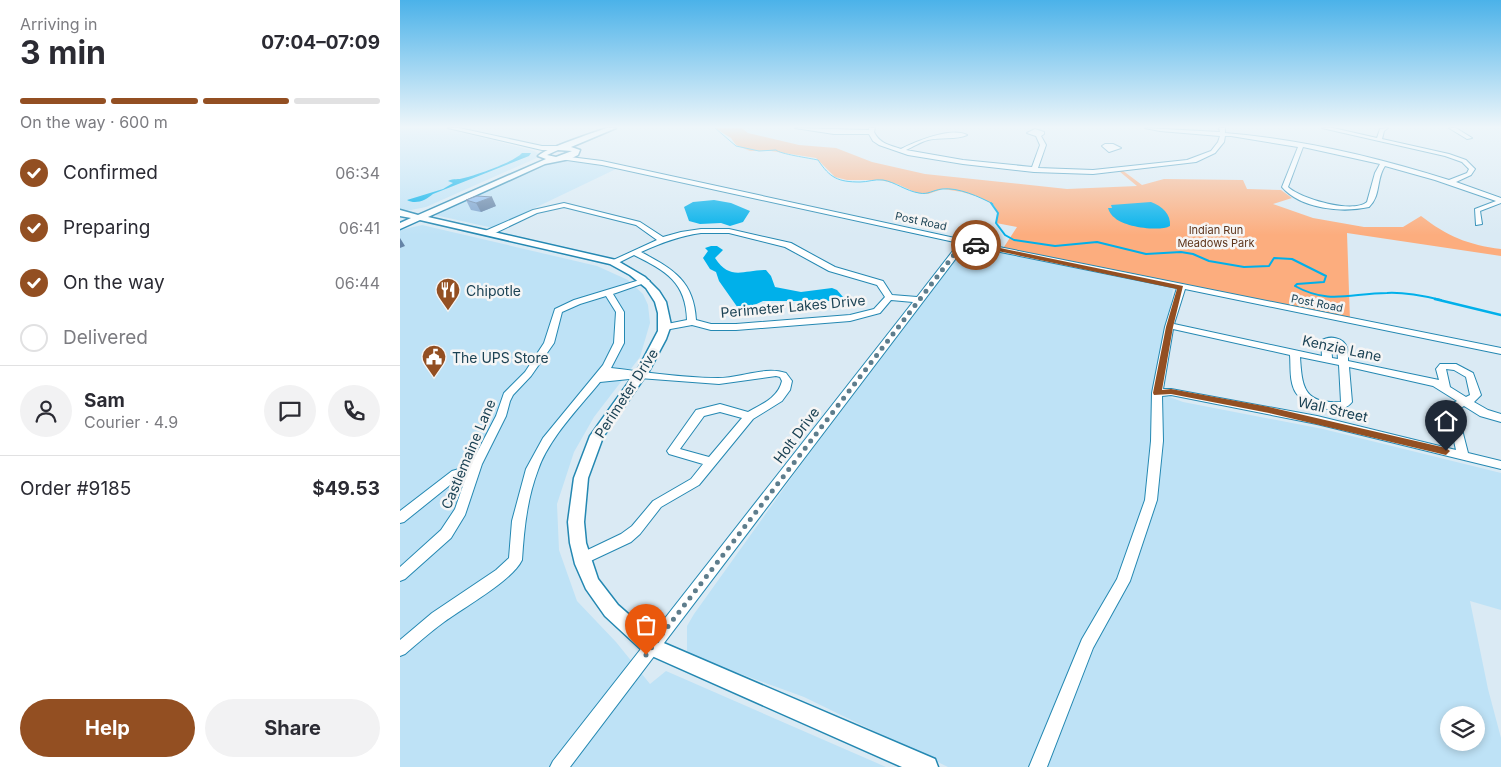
<!DOCTYPE html>
<meta charset="utf-8">
<style>
:root{--surface:#fff;--page:#f2f2f3;--text:#2b2b33;--muted:#7c7c81;--line:#e1e1e2;--accent:#934f22}
body{margin:0;font-family:Inter,sans-serif;background:var(--page);color:var(--text);height:100vh;display:flex;flex-direction:column;font-size:19px;white-space:nowrap}
*{box-sizing:border-box;margin:0}
p{font-size:16px;color:var(--muted)}
.icon{flex:none;width:28px;height:28px;fill:none;stroke:currentColor;stroke-width:2;stroke-linecap:round;stroke-linejoin:round}
.map{position:relative;flex:1;overflow:hidden}
.details{display:flex;flex-direction:column;background:var(--surface);width:400px}
.details>*{flex:none}
.fabs{position:absolute;left:1040px;top:706px;display:grid;gap:10px}
.fabs a{display:grid;place-items:center;width:45px;height:45px;border-radius:50%;background:var(--surface);box-shadow:0 2px 8px #0003;font-size:25px}
.pin{position:absolute;display:grid;place-items:center;width:42px;height:42px;color:#fff;margin:-51px -21px;border-radius:50% 50% 50% 0;rotate:-45deg;box-shadow:0 0 5px #0007}
.pin .icon{rotate:45deg}
.courier{position:absolute;display:grid;place-items:center;width:50px;height:50px;margin:-25px;border:4px solid #934f22;border-radius:50%;background:#fff;color:#222;box-shadow:0 1px 6px #0007}
.head em{font-style:normal;font-weight:700}
.head div{display:flex;flex-direction:column-reverse}
.head{display:flex;align-items:center;justify-content:space-between;height:85px;padding:0 20px}
h1{font-size:32px;font-weight:700;line-height:38px}
.bar{display:grid;grid-template-columns:repeat(4,1fr);gap:8px 5px;align-content:center;height:60px;padding:0 20px}
.bar i{height:6px;border-radius:4px;background:var(--line)}
.bar .on{background:var(--accent)}
.bar p{grid-column:span 4}
.line{display:flex;align-items:center;gap:12px;padding:0 20px;border-top:1px solid var(--line)}
.line div{flex:1}
.round{display:grid;place-items:center;flex:none;width:52px;height:52px;border-radius:26px;background:var(--page)}
ol{padding:0 20px;list-style:none}
li{display:flex;align-items:center;gap:15px;height:55px}
li p{margin-inline-start:auto}
li .icon{padding:5px;border-radius:50%;background:var(--accent);color:#fff;stroke-width:4}
li:last-child{color:var(--muted)}
li i{width:28px;height:28px;border:2px solid var(--line);border-radius:50%}
.button{display:flex;gap:10px;margin-top:auto;padding:10px 20px}
.button a{flex:1;height:58px;border-radius:30px;background:var(--accent);color:#fff;font-size:20px;font-weight:700;line-height:58px;text-align:center}
.button a+a{background:var(--page);color:var(--text)}
main{display:flex;flex:1;min-height:0}
.map>svg:first-child{display:block}
</style>
<main>
<section class="details">
<div class="head"><div><h1>3 min</h1><p>Arriving in</p></div><em>07:04–07:09</em></div>
<div class="bar"><i class="on"></i><i class="on"></i><i class="on"></i><i></i><p>On the way · 600 m</p></div>
<ol>
<li><svg class="icon" aria-label="check" viewBox="0 0 24 24"><path d="M5 12l5 5 9-10"/></svg>Confirmed<p>06:34</p></li>
<li><svg class="icon" aria-label="check" viewBox="0 0 24 24"><path d="M5 12l5 5 9-10"/></svg>Preparing<p>06:41</p></li>
<li><svg class="icon" aria-label="check" viewBox="0 0 24 24"><path d="M5 12l5 5 9-10"/></svg>On the way<p>06:44</p></li>
<li><i></i>Delivered</li>
</ol>
<div class="line" style="height:90px"><a class="round"><svg class="icon" aria-label="person" viewBox="0 0 24 24"><circle cx="12" cy="8" r="4"/><path d="M4 21q1-7 8-7t8 7"/></svg></a><div><b>Sam</b><p>Courier · 4.9</p></div><a class="round"><svg class="icon" aria-label="chat" viewBox="0 0 24 24"><path d="M4 5h16v11H9l-5 4z"/></svg></a><a class="round"><svg class="icon" aria-label="phone" viewBox="0 0 24 24"><path d="M5 4h4l2 5-3 2q2 4 5 5l2-3 5 2v4C11 20 4 13 5 4z"/></svg></a></div>
<div class="line" style="height:65px"><div>Order #9185</div><b>$49.53</b></div>
<div class="button"><a>Help</a><a>Share</a></div>
</section>
<div class="map">
<svg width="1101" height="767" viewBox="0 0 1101 767">
<rect width="100%" height="100%" fill="#daeaf4"/>
<g fill="#bee2f6" fill-rule="evenodd">
<path d="M0,128H44L134,151L139,154V157L26,207L6,211L0,209Z"/>
<path d="M158,161H176L216,169L93,228L35,215L37,212L139,166Z"/>
<path d="M22,225L197,266L228,280L243,294L248,305L250,323L240,357L194,417L174,452L157,504L159,550L177,601L216,642L250,684L266,671L486,767H0V230Z"/>
<path d="M567,245L773,288L770,313L755,383L767,396L783,402L923,429L1101,473V610L1070,601L1088,689L1101,738V767H548L404,697L297,658L287,651V626L294,614L397,470ZM1049,715H1076V742H1049Z"/>
</g>
<path fill="#fcad7e" d="M315,128H342L348,133L399,145L436,148L472,162L525,174L667,189L737,186L719,171L722,170L742,185L764,179L843,180L847,189L881,190L892,198L873,204L913,218L964,227H1003L1021,216C1047,236 1068,245 1101,249V256L947,233L950,321L602,250L617,227L596,223L598,213L593,204L579,197L562,192L543,189L528,194L517,193L497,184L480,180H447L435,177L416,158L371,151H350L336,145L331,138Z"/>
<g fill="#00b0ea">
<path d="M122,153H131L129,156L33,194C26,200 16,205 7,200L43,189L53,183L48,181C54,178 58,180 64,178C77,175 114,162 122,153Z"/>
<path d="M314,200L331,203L350,211L343,222L330,226L321,223L300,224L289,221L284,207L293,202Z"/>
<path d="M751,202C762,206 771,214 770,226C760,232 724,227 715,218C712,216 709,212 708,208H712L711,205Z"/>
<path d="M311,246H317L323,250L315,258C330,281 343,270 366,270L371,276L375,287L401,292L432,288L437,290L443,297L437,301H363L348,308H338L319,281L316,272L310,269L303,258L308,251L305,248Z"/>
</g>
<g fill="none" stroke-linecap="round" stroke-linejoin="round">
<path stroke="#00b0ea" stroke-width="1" d="M315,128L336,146L359,151L376,150C380,154 409,158 418,160C430,178 438,182 460,182C468,182 474,179 483,180C495,182 506,191 519,193C528,195 533,190 542,189C558,187 580,197 593,204"/>
<path stroke="#00b0ea" stroke-width="2" d="M591,203L598,213L596,223L605,235L614,240L655,246L697,242L746,254L781,252L793,254L809,261L844,267L869,266L874,258L892,259L926,276L924,282L897,284L895,286C929,305 951,293 987,293C1005,292 1024,296 1041,300"/>
<path stroke="#00b0ea" stroke-width="2.5" d="M1035,299L1101,315"/>
<defs>
<g id="minor">
<path d="M48,128H59L142,146H159L162,148L159,150H142Z"/>
<path d="M395,128L469,130V128H475L474,132C479,143 489,145 501,149C517,141 551,127 567,135C557,140 540,137 528,140C520,142 513,147 506,150L563,160L632,167L640,145L636,136L627,133L635,129L644,132V134L641,136L646,145L638,168L693,170L787,160L811,151L818,142L820,136L760,131L745,128L820,132L819,128H825V133C901,139 977,157 1049,180L1067,173L1069,169L1062,162L1045,156L922,128H933L977,138L980,129L988,128L984,131L982,139L1049,154L1066,160L1075,169L1071,175L1056,182L1101,198V203L1080,211L1082,224L1076,225L1075,209L1096,201L1035,180L985,166C976,179 981,196 969,207C942,213 901,209 882,187L898,147L831,136H825L824,142L815,153L796,162L693,174L634,172L563,164L508,155L479,145L473,141L469,134H434ZM903,147L980,164L975,173L967,202C953,214 901,199 888,187Z"/>
<path d="M1049,128H1056L1072,138L1067,139Z"/>
<path d="M705,144H713L721,148L709,152L702,146Z"/>
<path d="M162,156L202,161L564,240L1101,348V354L785,289L774,324L922,356L921,341C929,335 944,337 947,348C948,352 948,357 948,361L1039,380L1036,369L1040,364H1056L1073,373L1081,395L1074,402L1088,410L1101,414V422L1080,416L1064,406L1057,410L1068,453L1101,461V469L917,424L771,395L762,396L763,441L757,500L730,581L693,648L647,767H629L682,639L717,579L745,500L751,441L752,393L765,327L777,288L566,245L170,767H150L153,761L513,302L491,300L480,313L450,321L336,330H311L292,325L265,330L262,329L261,327L262,325L287,320C286,282 266,271 234,255L216,264H210L209,262L257,240L236,225L164,207L137,213L91,235H85V231L133,210L164,203L240,222L263,237L281,232L301,229H329L391,243L435,267L483,281L492,295L517,297L559,243L202,165L160,159L159,158ZM301,233H329L385,247L429,271L477,285L485,297L474,309L450,315L336,324H311L296,320C294,281 273,269 241,252C261,243 279,236 301,233ZM773,329L890,355C891,367 889,382 896,393C906,407 941,417 952,402L949,367L1033,386L1057,401L1051,404L1047,409L1056,450L917,416L771,389H763ZM931,343L937,347L938,359L932,358ZM900,357L939,365L941,402C904,404 902,388 900,357ZM1046,369L1054,370L1066,377L1070,395L1066,397L1050,387Z"/>
<path d="M243,279H246L250,281L213,294L224,312V343L211,368C245,372 284,378 318,378C341,378 364,366 386,373L392,381L390,390L382,401L353,419L299,485L261,507L240,534L231,542L182,565L177,563L175,559L177,555L221,534L232,526L253,501L291,479L303,464L269,454L267,451L296,410L320,404L348,412C362,404 378,398 382,381L380,377L376,376L319,384L239,378L200,382C179,408 149,438 138,470C127,499 124,529 122,560C112,581 64,607 44,622C30,632 18,643 5,654L0,656V640L32,613L96,570L109,558L112,521L126,469L143,438L203,365L214,343L216,312L206,296L180,304L162,312L154,343L131,376L113,395L110,401L106,416L82,464L65,515L51,538L5,579L0,581V567L41,530L55,509L67,474L60,477L4,522L0,523V511L52,471L70,466L96,416L104,393L125,372L144,343L155,309L174,300ZM320,412L342,418L309,457L280,449L304,416Z"/>
</g>
<path id="major" d="M207,128H216L171,147L180,150L178,155L170,159L145,164L28,217L216,260L245,277L259,291L266,302L271,325L266,339L249,371L203,437L188,478L184,522L186,543L198,579L218,605L259,641L535,759L538,767H502L245,653L205,616L186,589L175,564L170,543L168,522L174,478L190,436L238,369L258,331V313L255,302L246,288L230,275L210,264L20,220L0,229V223L11,218L0,216V210L18,215L146,159L138,156C146,148 193,133 207,128ZM158,150L172,151L156,157L147,155Z"/>
</defs>
<use href="#minor" stroke="#2488b2" stroke-width="2"/>
<use href="#major" stroke="#2488b2" stroke-width="3"/>
<use href="#minor" fill="#fff" fill-rule="evenodd"/>
<use href="#major" fill="#fff" fill-rule="evenodd"/>
</g>
<path fill="#7ca3ce" d="M66,200L96,206L81,212L71,210Z"/>
<g fill="#6584a7">
<path d="M92,197L96,206L81,212L76,203Z"/>
<path d="M0,238L5,246L0,248Z"/>
</g>
<path fill="#90bdef" stroke="#6584a7" d="M77,196L92,197L76,203L66,200Z"/>
<linearGradient id="sky" x2="0" y2="1"><stop stop-color="#4bb2e9"/><stop offset="0.54" stop-color="#eef6fa"/><stop offset="1" stop-color="#eef6fa" stop-opacity="0"/></linearGradient>
<rect width="1101" height="235" fill="url(#sky)"/>
<path fill="#934f22" d="M576,243L783,286L773,327L762,390L771,389L869,407L1046,448L1050,451L1046,455L869,413L771,394L754,395L753,393L766,327L777,289L574,246Z"/>
<g fill="none" stroke-linecap="round" stroke-linejoin="round">
<path stroke="#5e7d8c" stroke-width="5" stroke-dasharray="0 9" d="M246,655L560,247L564,242L576,245"/>
</g>
<defs>
<symbol id="restaurant-pin" viewBox="-11 -11 22 30"><path d="M0 17L-7.5 6A9.5 9.5 0 1 1 7.5 6Z" fill="#934f22" stroke="#f5f5f5"/><path d="M-5-6h1v4h1v-4h1v4h1v-4h1v5L-1.5 .5V6h-2V.5L-5-1ZM5-6V6H3V1.5H1.5Q1.5-4 5-6Z" fill="#fff"/></symbol>
<symbol id="civic-pin" viewBox="-11 -11 22 30"><path d="M0 17L-7.5 6A9.5 9.5 0 1 1 7.5 6Z" fill="#934f22" stroke="#f5f5f5"/><path d="M-.6-6.5H3V-4.5H.6V-3L4-1V1h2V6H-6V1h2V-1L-.6-3ZM-1.2 2.5V6h2.4V2.5Z" fill="#fff"/></symbol>
</defs>
<g fill-rule="evenodd">
<use href="#restaurant-pin" x="34" y="276" width="28" height="38"/>
<use href="#civic-pin" x="20" y="343" width="28" height="38"/>
</g>
<g text-anchor="middle" dominant-baseline="central" stroke-width="5" stroke-linejoin="round" paint-order="stroke">
<g font-size="11" fill="#1b4254" stroke="#f5f5f5">
<text transform="translate(521 221) rotate(12)">Post Road</text>
<text transform="translate(917 303) rotate(11)">Post Road</text>
</g>
<g font-size="11" fill="#5d341b" stroke="#f5f5f5">
<text x="816" y="230">Indian Run<tspan x="816" dy="13">Meadows Park</tspan></text>
</g>
<g font-size="14" fill="#1b4254" stroke="#f5f5f5" text-anchor="start">
<text x="66" y="290">Chipotle</text>
<text x="52" y="357">The UPS Store</text>
</g>
<g font-size="14" fill="#1b4254" stroke="#f5f5f5">
<text transform="translate(393 306) rotate(-5)">Perimeter Lakes Drive</text>
<text transform="translate(942 348) rotate(12)">Kenzie Lane</text>
<text transform="translate(226 393) rotate(-57)">Perimeter Drive</text>
<text transform="translate(933 409) rotate(13)">Wall Street</text>
<text transform="translate(396 435) rotate(-53)">Holt Drive</text>
<text transform="translate(68 454) rotate(-67)">Castlemaine Lane</text>
</g>
</g>
</svg>
<div class="fabs">
<a><svg class="icon" aria-label="layers" viewBox="0 0 24 24"><path d="M12 4l9 5-9 5-9-5zM3 14l9 5 9-5"/></svg></a>
</div>
<div class="pin" style="left:246px;top:655px;background:#ea580c"><svg class="icon" aria-label="bag" viewBox="0 0 24 24"><path d="M5 8h14l-1 12H6zM9 8a3 3 0 0 1 6 0"/></svg></div>
<div class="pin" style="left:1046px;top:451px;background:#1f2937"><svg class="icon" aria-label="home" viewBox="0 0 24 24"><path d="M3 11l9-7 9 7M6 9v11h12V9"/></svg></div>
<div class="courier" style="left:576px;top:245px"><svg class="icon" aria-label="car" viewBox="0 0 24 24"><path d="M5 17H2v-5l4-1 3-4h7l3 4 3 1v5h-3M9 17h6M6 11h13"/><circle cx="7" cy="17" r="2"/><circle cx="17" cy="17" r="2"/></svg></div>
</div>
</main>
